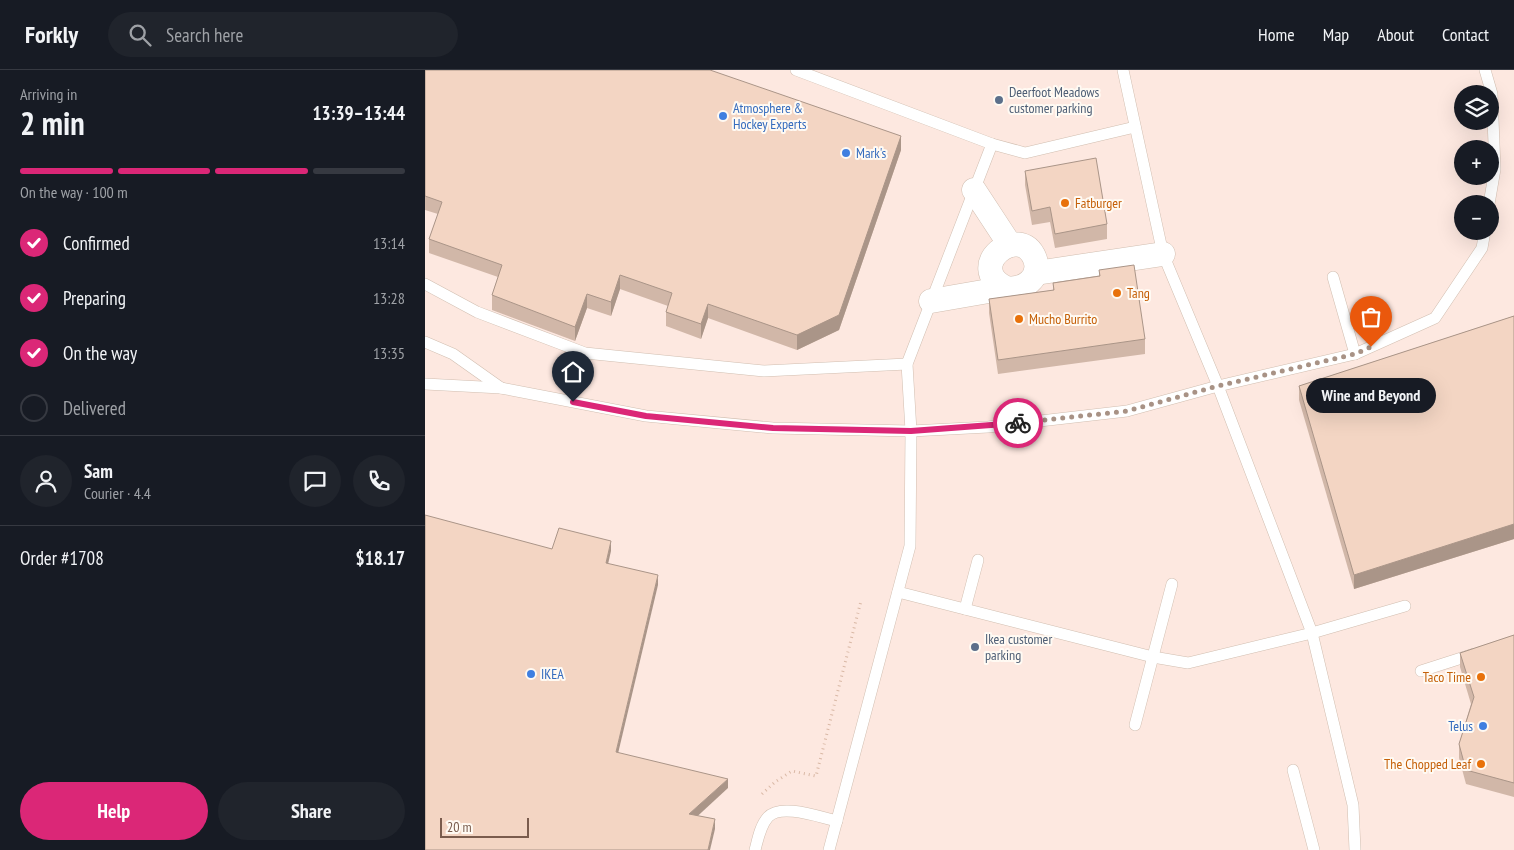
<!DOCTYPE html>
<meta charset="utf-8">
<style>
:root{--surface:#171b24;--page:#20242c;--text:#f1f3f6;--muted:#9ea1a6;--line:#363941;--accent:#db2777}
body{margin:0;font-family:"PT Sans Narrow",sans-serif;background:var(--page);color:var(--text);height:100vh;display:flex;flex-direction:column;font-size:19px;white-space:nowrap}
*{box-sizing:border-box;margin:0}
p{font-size:16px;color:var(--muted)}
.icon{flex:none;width:28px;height:28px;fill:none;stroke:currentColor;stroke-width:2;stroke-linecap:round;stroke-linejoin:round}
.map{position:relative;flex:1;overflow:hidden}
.drawer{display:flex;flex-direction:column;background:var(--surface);width:425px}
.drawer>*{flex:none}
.controls{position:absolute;left:1029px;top:15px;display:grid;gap:10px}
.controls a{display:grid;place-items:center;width:45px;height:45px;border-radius:50%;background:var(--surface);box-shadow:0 5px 20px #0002;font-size:25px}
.scale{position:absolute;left:15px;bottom:12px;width:89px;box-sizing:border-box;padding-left:5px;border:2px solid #7a5c4d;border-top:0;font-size:14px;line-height:18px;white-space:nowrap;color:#7a5c4d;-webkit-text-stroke:4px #fffaf3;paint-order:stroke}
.pin{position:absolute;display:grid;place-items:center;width:42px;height:42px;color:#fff;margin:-51px -21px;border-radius:50% 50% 50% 0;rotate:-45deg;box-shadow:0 0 5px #0007}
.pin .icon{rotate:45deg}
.courier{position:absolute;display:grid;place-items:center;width:50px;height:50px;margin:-25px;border:4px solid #db2777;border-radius:50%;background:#fff;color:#222;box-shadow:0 1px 6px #0007}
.bubble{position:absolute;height:35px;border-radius:18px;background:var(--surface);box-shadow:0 5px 20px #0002;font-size:16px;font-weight:700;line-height:35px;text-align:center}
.head em{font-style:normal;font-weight:700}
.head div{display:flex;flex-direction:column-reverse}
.head{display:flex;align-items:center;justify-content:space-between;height:85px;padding:0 20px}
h1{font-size:32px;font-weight:700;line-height:38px}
.bar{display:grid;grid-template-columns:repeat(4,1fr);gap:8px 5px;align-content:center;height:60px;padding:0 20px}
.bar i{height:6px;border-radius:4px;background:var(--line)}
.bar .selected{background:var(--accent)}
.bar p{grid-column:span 4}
.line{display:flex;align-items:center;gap:12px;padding:0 20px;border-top:1px solid var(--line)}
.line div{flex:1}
.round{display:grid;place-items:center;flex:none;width:52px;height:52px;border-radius:26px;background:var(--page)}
ol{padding:0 20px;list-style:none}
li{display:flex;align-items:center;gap:15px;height:55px}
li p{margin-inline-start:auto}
li .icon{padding:5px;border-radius:50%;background:var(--accent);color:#fff;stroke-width:4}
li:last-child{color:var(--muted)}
li i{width:28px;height:28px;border:2px solid var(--line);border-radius:50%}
.button{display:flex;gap:10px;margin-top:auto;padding:10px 20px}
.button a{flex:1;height:58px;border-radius:30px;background:var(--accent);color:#fff;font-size:20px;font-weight:700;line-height:58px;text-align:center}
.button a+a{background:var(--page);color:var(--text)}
header{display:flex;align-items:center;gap:30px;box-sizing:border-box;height:70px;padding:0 25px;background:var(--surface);border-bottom:1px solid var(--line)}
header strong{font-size:24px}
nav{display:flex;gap:28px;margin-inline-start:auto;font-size:18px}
.search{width:350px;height:45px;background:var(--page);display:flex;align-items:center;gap:12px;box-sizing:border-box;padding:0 18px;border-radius:28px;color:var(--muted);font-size:19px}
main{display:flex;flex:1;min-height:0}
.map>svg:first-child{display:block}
</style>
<header>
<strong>Forkly</strong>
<div class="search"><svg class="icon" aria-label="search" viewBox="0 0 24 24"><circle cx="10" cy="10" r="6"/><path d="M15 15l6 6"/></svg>Search here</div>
<nav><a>Home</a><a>Map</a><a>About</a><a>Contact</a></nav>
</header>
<main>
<section class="drawer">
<div class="head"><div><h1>2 min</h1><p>Arriving in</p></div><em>13:39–13:44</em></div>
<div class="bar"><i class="selected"></i><i class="selected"></i><i class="selected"></i><i></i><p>On the way · 100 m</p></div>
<ol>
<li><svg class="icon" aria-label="check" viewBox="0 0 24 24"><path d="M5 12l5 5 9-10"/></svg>Confirmed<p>13:14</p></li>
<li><svg class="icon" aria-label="check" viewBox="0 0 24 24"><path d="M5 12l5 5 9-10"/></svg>Preparing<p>13:28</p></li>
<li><svg class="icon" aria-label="check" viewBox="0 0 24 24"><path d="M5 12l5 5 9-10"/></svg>On the way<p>13:35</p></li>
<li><i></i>Delivered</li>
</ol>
<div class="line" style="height:90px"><a class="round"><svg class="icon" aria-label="person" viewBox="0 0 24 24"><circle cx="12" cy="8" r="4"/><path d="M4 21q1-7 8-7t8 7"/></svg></a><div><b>Sam</b><p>Courier · 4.4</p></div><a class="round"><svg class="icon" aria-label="chat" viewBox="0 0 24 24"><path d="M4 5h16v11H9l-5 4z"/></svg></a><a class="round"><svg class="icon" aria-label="phone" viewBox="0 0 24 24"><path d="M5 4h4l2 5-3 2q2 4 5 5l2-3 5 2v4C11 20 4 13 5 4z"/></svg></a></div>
<div class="line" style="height:65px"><div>Order #1708</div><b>$18.17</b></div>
<div class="button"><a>Help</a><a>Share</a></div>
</section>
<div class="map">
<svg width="1089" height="780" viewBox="0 0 1089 780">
<rect width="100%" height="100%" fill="#fdf6ec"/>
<path fill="#fde8e0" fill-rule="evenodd" d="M0,0H1089V780H0ZM1038,24H1065V51H1038ZM1038,79H1065V106H1038ZM1038,134H1065V161H1038Z"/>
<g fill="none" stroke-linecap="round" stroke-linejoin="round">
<defs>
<g id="lane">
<path d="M371,0L567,74L600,83L710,57"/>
<path d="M698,0L738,184L793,316L887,563L928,735L930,780"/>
<path d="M1060,0L1067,24L1070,99L1064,134"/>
<path d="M908,207L930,284"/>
<path d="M0,214L52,242L160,283L339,301L482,294"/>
<path d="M0,272L28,284L76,318"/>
<path d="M0,314L76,318L221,346L348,358L486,361L563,357L702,341L793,316L930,284L1010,248L1057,178L1060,161"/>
<path d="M473,522L728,587L763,593L887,563L980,536"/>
<path d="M540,539L553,490"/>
<path d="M996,601L1049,584"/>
<path d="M710,655L747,514"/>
<path d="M868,700L889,780"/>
<path d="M330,780C333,769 335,756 343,747C356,733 394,747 412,751"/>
<path d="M404,780L485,476L486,361L482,294L567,74"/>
</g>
<g id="street">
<path d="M549,120L585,175"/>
<path d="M611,203L738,184"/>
<path d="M506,231L581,218C598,221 617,208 610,189C595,151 538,197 581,218"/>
</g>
</defs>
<use href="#lane" stroke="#d1beb0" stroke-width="12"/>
<use href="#street" stroke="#d1beb0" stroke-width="25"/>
<path stroke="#d9b8a5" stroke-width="3" stroke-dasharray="1 4" stroke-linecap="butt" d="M337,724L350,712L367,701L391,706L436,531"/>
<use href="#lane" stroke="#fff" stroke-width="11"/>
<use href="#street" stroke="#fff" stroke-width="24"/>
</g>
<g fill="#d1b7a8">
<path d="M0,0L476,80L414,260L372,280L283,248L276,269L241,256V242L243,236L195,219L186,246L162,238L150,271L67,240V225L73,207L4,183V169L13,144L0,140Z"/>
<path d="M600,101L682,154V169L630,178L625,152L607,155L600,115Z"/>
<path d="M674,200L720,269V284L573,304L564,243V229L628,220V213L674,206Z"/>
<path d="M1089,246V469L929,519L874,330V316Z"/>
<path d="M1089,565V727L1041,714L1034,688V674L1046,634L1035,597V583Z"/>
</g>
<g fill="#aa9588">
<path d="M476,66V80L414,260L372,280V265Z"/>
<path d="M195,205V219L186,246V232Z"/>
<path d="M162,224V238L150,271V257Z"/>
<path d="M283,234V248L276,269V254Z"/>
<path d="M1089,454V469L929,519V505Z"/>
<path d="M186,471V481L181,503V493Z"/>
<path d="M233,505V515L191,692V682Z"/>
<path d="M303,709V718L264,754V744Z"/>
<path d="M290,749V759L285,780H283Z"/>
</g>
<g fill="#f3d5c3" stroke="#aa9588">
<path d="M0,0H285L476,66L414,245L372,265L283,234L276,254L241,242L247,223L195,205L186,232L162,224L150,257L67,225L77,195L4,169L17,132L0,126Z"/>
<path d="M671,88L682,154L630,164L625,137L607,141L600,101Z"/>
<path d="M709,195L720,269L573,290L564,229L629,220L628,213L675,206L674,200Z"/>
<path d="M1089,246V454L929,505L874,316Z"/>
<path d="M0,445L127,479L134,458L186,471L181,493L233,505L191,682L303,709L264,744L290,749L283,780H0Z"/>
<path d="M1089,565V713L1041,700L1034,674L1049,627L1035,583Z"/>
</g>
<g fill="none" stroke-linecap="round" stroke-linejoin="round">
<path stroke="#a89285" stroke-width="5" stroke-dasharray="0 9" d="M593,353L702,341L793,316L930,284L946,277"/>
<path stroke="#db2777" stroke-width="6" d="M148,332L221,346L348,358L486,361L593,353"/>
</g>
<g fill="#5c6f8a" stroke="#fffaf3" stroke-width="2">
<circle cx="574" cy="30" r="5"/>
<circle cx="550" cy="577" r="5"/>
</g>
<g fill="#3f7fe0" stroke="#fffaf3" stroke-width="2">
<circle cx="298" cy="46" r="5"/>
<circle cx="421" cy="83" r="5"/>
<circle cx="106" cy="604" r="5"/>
<circle cx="1058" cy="656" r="5"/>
</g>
<g fill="#e8710a" stroke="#fffaf3" stroke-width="2">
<circle cx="640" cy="133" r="5"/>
<circle cx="692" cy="223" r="5"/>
<circle cx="594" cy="249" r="5"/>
<circle cx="1056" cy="607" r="5"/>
<circle cx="1056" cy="694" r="5"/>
</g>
<g text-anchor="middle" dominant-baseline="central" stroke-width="4" stroke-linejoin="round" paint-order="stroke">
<g font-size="14" fill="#4e5e75" stroke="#fffaf3" text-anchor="start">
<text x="584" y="22">Deerfoot Meadows<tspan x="584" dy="16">customer parking</tspan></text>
<text x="560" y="569">Ikea customer<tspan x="560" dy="16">parking</tspan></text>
</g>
<g font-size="14" fill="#366cbe" stroke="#fffaf3" text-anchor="start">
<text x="308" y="38">Atmosphere &amp;<tspan x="308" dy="16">Hockey Experts</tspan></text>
<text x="431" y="83">Mark's</text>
<text x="116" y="604">IKEA</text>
<text x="1048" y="656" text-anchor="end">Telus</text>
</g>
<g font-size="14" fill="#c56008" stroke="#fffaf3" text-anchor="start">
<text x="650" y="133">Fatburger</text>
<text x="702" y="223">Tang</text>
<text x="604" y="249">Mucho Burrito</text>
<text x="1046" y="607" text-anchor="end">Taco Time</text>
<text x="1046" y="694" text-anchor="end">The Chopped Leaf</text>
</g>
</g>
</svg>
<div class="controls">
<a><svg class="icon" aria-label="layers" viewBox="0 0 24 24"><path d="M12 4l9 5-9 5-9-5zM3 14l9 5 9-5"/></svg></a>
<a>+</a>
<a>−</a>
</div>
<div class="scale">20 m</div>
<div class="pin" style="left:946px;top:277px;background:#ea580c"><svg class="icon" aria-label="bag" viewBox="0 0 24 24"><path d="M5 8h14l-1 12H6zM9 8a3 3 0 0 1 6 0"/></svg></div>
<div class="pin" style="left:148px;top:332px;background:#1f2937"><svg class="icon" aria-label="home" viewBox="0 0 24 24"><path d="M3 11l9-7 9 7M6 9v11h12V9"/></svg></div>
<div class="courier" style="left:593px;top:353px"><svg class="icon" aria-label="bike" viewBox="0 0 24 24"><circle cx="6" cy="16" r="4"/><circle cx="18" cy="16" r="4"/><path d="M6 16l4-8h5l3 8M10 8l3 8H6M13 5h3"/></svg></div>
<div class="bubble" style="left:881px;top:308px;width:130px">Wine and Beyond</div>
</div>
</main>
